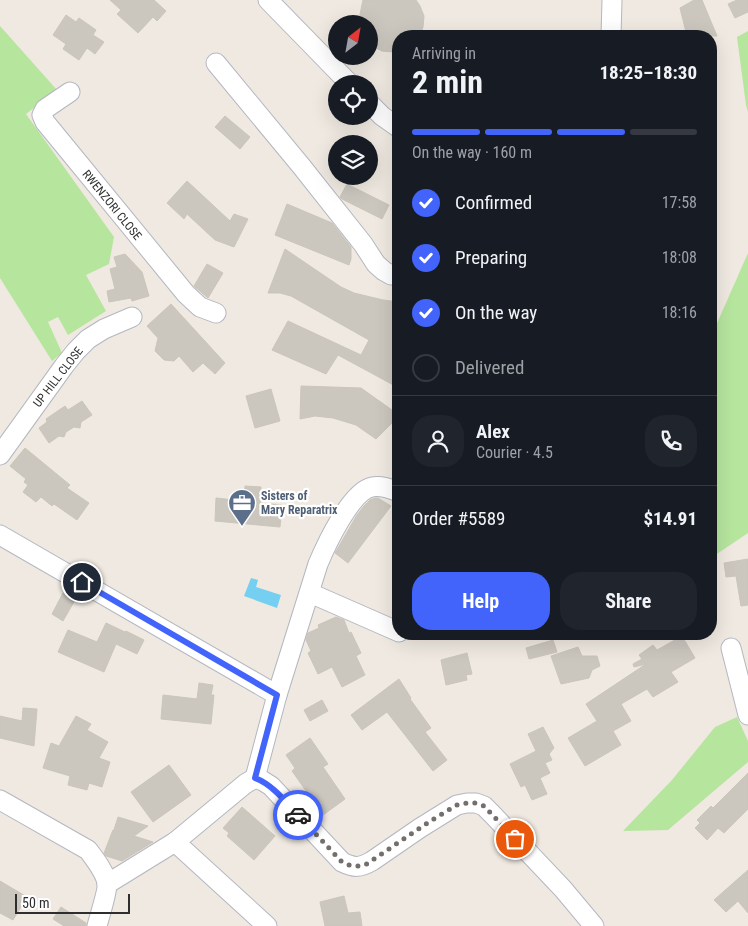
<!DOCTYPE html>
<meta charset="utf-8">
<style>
:root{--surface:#171b24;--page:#20242c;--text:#f1f3f6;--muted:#9ea1a6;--line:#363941;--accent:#4264fb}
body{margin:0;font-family:"Roboto Condensed",sans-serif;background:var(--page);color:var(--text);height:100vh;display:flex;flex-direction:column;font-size:19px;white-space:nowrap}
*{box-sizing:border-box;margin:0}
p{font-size:16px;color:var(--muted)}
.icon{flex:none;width:28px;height:28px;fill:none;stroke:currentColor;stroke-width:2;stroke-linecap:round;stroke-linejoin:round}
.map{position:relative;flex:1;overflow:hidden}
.drawer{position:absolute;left:392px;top:30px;width:325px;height:610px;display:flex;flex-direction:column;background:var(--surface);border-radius:20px;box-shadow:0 5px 20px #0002}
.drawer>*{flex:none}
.needle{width:32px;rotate:31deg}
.tools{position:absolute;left:328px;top:15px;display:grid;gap:10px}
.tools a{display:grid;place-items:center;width:50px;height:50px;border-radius:50%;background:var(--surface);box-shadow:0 5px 20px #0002;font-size:25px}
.scale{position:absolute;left:15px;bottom:12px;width:115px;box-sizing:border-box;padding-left:5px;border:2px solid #2e2e2e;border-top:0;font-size:14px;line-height:18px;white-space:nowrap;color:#2e2e2e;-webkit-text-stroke:4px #fff;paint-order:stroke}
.pin{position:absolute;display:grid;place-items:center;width:42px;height:42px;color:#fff;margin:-21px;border:2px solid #fff;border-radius:50%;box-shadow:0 1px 5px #0007}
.courier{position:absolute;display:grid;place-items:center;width:50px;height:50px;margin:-25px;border:4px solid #4264fb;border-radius:50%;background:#fff;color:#222;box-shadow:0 1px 6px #0007}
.summary em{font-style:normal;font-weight:700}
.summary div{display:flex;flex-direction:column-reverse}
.summary{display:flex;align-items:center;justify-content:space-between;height:85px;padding:0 20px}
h1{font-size:32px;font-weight:700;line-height:38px}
.bar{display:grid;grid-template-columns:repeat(4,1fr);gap:8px 5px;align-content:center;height:60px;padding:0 20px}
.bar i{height:6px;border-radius:4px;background:var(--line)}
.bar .current{background:var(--accent)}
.bar p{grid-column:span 4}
.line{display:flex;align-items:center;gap:12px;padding:0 20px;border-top:1px solid var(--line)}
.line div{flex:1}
.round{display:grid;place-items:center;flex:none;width:52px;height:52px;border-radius:20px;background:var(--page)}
ol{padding:0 20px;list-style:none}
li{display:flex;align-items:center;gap:15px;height:55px}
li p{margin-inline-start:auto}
li .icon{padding:5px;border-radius:50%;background:var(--accent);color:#fff;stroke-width:4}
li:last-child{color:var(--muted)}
li i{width:28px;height:28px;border:2px solid var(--line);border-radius:50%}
.cta{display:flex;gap:10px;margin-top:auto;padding:10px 20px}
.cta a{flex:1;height:58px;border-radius:20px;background:var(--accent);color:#fff;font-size:20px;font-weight:700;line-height:58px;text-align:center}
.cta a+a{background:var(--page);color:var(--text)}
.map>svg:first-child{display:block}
</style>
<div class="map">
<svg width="748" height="926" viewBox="0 0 748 926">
<rect width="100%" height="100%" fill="#efe9e1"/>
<g fill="#b6e59e">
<path d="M0,26L57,90L26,114L114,237L109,264L86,275L106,311L68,335L58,317L48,322L62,353L52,361L0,278Z"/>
<path d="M748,31V112L746,105L737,37Z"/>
<path d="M748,253V533L711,558V337Z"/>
<path d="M737,717L748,741V762L668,830L623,831L672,780L715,727Z"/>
</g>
<path fill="#75cff0" d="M251,578L258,580L256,587L281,595L277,608L244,596Z"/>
<g fill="#cbc7bf" stroke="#cbc5ba">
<path d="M110,0H154L166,11L157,21L153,17L138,33L117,14L121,10Z"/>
<path d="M363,0H416L420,6L424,16L423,27L420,36H399V51L393,52L382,51L372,46L369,43V24H358Z"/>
<path d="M694,0H702L717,36H690L686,32L680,8Z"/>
<path d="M737,0H748V12L735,18L728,4Z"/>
<path d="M66,15L76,22L79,18L96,30L93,35L104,42L95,54L87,48L79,60L63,49L66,44L53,35Z"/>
<path d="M225,116L250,137L240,149L215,127Z"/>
<path d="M187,181L230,221L234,214L248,219L234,247L215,240L187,214L184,219L167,203Z"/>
<path d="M347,184L389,205L382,219L342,199L340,197Z"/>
<path d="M287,204L332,223L351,247V259L349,265L275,235Z"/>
<path d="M285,249L341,287L354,293L383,300L399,302V388L338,355L326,374L272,350L288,321L361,355L369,340L291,296L280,293H268Z"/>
<path d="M125,254L142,272L149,296L132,301L131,298L109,302L107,291L115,289L110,269L117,267L114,257Z"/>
<path d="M207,264L223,273L208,298L194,286Z"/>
<path d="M171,304L225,363L215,374L203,363L193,372L179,356L174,361L164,360L155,351L158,338L147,326Z"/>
<path d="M301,386L361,388L399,415V416L376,439L356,425L333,418L315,416L300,419Z"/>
<path d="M271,389L280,421L255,428L246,396Z"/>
<path d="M82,401L92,415L81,422L80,428L74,427L66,432L64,437L59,436L49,443L39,428L47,422L46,419L65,406L68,410Z"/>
<path d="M25,448L70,485L67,488L89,503L77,520L54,504L52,506L41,497L36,502L23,492L28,485L24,482L26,479L10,466Z"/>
<path d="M245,486L261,487L260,503L282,505L280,527L215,521L216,498L244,501Z"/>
<path d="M375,498H378L391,506L348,563L335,553L357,515L364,506L370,500Z"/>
<path d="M748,559V605L741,606L736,576L726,577L724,563Z"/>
<path d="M63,593L75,600L63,621L52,614Z"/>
<path d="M336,617L344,620L349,633L351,632L361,653L356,656L365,675L342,687L332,667L318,674L308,653L311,651L306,640L308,633L319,628L318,625Z"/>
<path d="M106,623L125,632L126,631L144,640L137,654L116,644L104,672L58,652L68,630L97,642Z"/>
<path d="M682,636L695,658L671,672L678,682L653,697L647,689L621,704L631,721L613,731L621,745L585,766L568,738L597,721L586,704L646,664L634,667L633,664L642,659L639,655L653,645L657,650Z"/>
<path d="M553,640L557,652L529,659L526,648Z"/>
<path d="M578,647L582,656H597L600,666L592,670L589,678L561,684L551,656Z"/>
<path d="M467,653L472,674L466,675L467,680L446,685L441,660Z"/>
<path d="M399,679L411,698L410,699L431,728L425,732L447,760L433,771L387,712L362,730L351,715Z"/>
<path d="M199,683L213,685L211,695H214L211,724L161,719L163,695L197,699Z"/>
<path d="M322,700L328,711L310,721L304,710Z"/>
<path d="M23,708L37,709L34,746L0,738V716L22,721Z"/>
<path d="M76,716L91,724L87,730L108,742L99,758L110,762L102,787L89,783L87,790L68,785L70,776L43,768L51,743L59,746Z"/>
<path d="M543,727L554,748L549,754L552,760L545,763L550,773L540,778L547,794L532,800L525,785L521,787L510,764L536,751L528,734Z"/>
<path d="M310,738L328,764L323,767L345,799L323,815L292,771L295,768L286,755Z"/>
<path d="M169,765L191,795L153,822L131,792Z"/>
<path d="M748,773V809L724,833L718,828L707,840L695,828L700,823L697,820L711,806L713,808Z"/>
<path d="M242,807L275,836L254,860L227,836L229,833L223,828Z"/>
<path d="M118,817L148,826L134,836L153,842L122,861L106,856L104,853L113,830H114Z"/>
<path d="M748,870V913L738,901L726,912L714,900Z"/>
<path d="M0,881L27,897L13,920L0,913Z"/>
<path d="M344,896L348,913L360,912L362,926H325L320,902Z"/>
<path d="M61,907L86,923V926H64L53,919Z"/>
</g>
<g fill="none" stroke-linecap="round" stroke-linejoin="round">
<defs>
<g id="street">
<path d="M268,0L350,84"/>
<path d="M611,36L612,0"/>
<path d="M216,63L302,167L363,244L376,264L384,271L391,275H399"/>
<path d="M70,92L45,109L42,115L45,122L186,294L200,307L216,313"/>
<path d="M369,103L382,116L399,128"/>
<path d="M0,455L64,366L76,351L88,339L104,329L132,317"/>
<path d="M0,535L277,695"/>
<path d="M310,593L399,632"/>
<path d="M731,648L748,715"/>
<path d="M255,778L263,781L271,786L342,862C354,868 360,868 372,861L420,828L457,805L467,803H476L484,806L492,814L563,889L594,926"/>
<path d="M0,800L88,850C94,858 106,873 107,884C108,890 99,918 97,926"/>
<path d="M175,842L267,926"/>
<path d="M107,884L175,842L245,784L255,778L277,695L318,564C326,545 351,491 372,487C381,485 391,489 399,492"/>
</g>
</defs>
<use href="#street" stroke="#b4b7c1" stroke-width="21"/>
<use href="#street" stroke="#fff" stroke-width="19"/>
</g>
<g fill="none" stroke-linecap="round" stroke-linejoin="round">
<path stroke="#726f6d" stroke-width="5" stroke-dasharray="0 9" d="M298,815L342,862C350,866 356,867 365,865L432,820L457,805L467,803H476L484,806L515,839"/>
<path stroke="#4264fb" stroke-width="6" d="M82,582L277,695L255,778C273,785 285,801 298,815"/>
</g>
<defs>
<symbol id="office-pin" viewBox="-11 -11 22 30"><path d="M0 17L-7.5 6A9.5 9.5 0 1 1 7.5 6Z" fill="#5c6f8a" stroke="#fff"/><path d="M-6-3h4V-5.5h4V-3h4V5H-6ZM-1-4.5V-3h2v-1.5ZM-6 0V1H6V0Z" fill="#fff"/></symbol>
</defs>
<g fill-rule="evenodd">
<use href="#office-pin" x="226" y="487" width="32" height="43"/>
</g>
<g text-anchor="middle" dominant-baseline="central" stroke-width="4.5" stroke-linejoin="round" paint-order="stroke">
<g font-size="12" fill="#2e2e2e" stroke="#fff">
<text transform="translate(112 205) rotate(51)">RWENZORI CLOSE</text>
<text transform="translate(58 377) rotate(-52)">UP HILL CLOSE</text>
</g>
<g font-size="12" font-weight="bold" fill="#4e5e75" stroke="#fff" text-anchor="start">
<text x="261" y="496">Sisters of<tspan x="261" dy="14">Mary Reparatrix</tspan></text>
</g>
</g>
</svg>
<div class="tools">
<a><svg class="needle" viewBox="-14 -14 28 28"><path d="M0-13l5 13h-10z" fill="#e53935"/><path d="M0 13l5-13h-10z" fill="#9ea1a6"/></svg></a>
<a><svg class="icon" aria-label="locate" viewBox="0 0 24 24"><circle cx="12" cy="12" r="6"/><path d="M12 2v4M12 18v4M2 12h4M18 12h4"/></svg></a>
<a><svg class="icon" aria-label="layers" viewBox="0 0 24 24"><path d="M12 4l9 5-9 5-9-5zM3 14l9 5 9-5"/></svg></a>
</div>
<div class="scale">50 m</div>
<div class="pin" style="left:515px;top:839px;background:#ea580c"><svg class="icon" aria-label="bag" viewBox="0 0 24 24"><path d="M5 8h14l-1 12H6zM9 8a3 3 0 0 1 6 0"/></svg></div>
<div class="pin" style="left:82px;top:582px;background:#1f2937"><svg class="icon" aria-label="home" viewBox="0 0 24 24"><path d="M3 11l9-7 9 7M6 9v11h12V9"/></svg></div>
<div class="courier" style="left:298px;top:815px"><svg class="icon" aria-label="car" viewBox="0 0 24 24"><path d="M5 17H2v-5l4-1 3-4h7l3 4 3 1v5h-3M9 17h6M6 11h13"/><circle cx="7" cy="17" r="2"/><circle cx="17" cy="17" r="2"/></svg></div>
<section class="drawer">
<div class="summary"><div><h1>2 min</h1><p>Arriving in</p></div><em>18:25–18:30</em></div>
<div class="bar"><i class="current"></i><i class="current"></i><i class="current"></i><i></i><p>On the way · 160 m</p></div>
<ol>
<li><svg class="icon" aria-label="check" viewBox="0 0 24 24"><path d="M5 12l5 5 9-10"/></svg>Confirmed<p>17:58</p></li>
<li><svg class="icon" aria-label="check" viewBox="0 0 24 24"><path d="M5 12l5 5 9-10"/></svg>Preparing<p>18:08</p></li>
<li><svg class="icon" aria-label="check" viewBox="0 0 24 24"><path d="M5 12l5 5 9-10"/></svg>On the way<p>18:16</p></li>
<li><i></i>Delivered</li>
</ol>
<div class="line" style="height:90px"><a class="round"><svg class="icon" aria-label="person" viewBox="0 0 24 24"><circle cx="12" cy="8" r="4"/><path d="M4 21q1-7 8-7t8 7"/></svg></a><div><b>Alex</b><p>Courier · 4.5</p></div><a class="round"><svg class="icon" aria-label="phone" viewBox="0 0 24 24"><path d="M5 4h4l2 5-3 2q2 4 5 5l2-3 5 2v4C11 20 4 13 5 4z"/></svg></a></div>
<div class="line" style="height:65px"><div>Order #5589</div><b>$14.91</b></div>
<div class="cta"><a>Help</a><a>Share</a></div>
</section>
</div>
